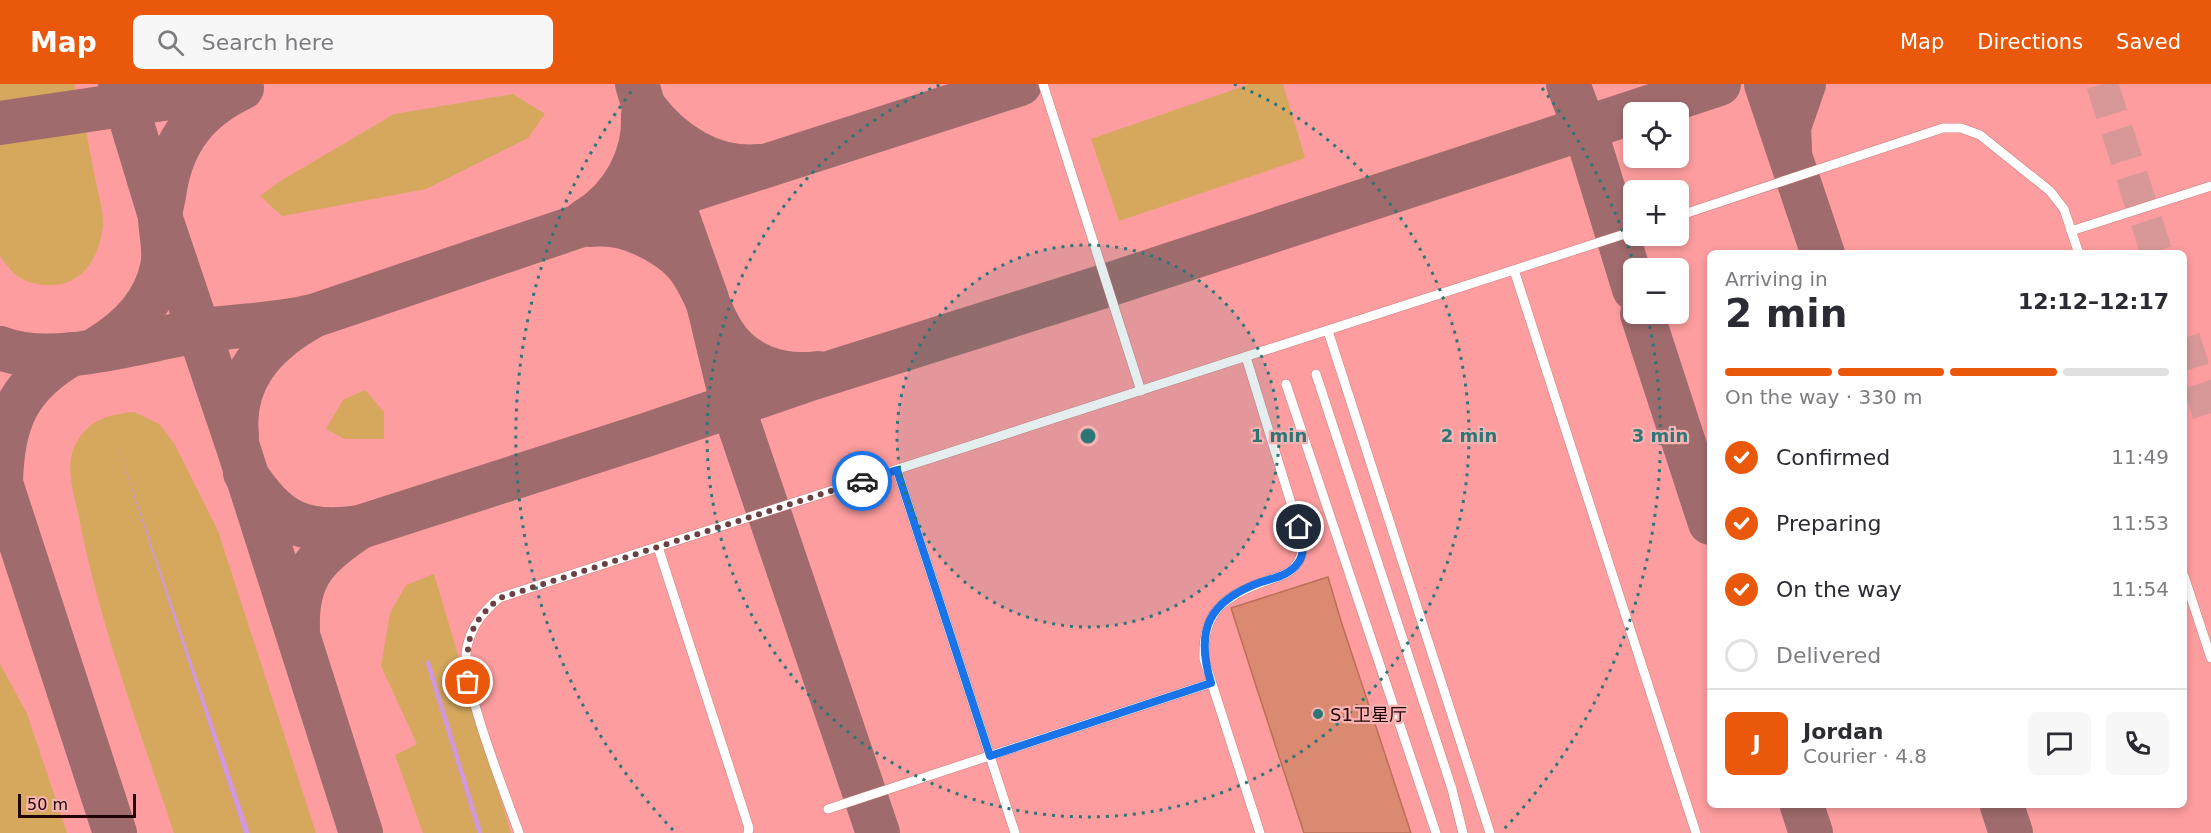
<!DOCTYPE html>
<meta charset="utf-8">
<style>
:root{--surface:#fff;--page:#f7f7f7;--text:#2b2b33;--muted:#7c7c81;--line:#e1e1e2;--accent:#ea580c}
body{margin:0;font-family:"DejaVu Sans","Noto Sans SC",sans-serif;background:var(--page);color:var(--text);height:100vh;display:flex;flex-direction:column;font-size:22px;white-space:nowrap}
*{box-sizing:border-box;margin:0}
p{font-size:20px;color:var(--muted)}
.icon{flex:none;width:33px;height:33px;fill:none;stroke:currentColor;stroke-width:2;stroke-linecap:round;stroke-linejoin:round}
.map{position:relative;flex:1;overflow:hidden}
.panel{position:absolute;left:1707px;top:166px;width:480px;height:558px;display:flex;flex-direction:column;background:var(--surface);border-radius:9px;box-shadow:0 3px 9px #0003}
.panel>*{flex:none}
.tools{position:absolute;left:1623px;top:18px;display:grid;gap:12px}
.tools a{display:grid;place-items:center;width:66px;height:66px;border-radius:9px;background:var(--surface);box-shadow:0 3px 9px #0003;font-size:30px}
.scale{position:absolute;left:18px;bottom:15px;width:118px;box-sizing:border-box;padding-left:6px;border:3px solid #1f0305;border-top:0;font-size:16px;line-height:21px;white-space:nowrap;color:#1f0305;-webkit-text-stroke:4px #f9b2b2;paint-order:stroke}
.pin{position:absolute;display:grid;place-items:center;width:51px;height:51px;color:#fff;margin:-26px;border:3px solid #fff;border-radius:50%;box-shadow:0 2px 6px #0007}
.courier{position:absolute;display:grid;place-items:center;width:60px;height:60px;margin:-30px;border:4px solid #1a73e8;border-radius:50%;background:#fff;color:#222;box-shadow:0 2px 8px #0007}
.summary em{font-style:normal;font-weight:700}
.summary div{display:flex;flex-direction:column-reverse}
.summary{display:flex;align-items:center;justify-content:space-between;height:102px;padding:0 18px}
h1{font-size:39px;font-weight:700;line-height:45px}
.bar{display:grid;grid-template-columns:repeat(4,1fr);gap:9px 6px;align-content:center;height:72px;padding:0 18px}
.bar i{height:8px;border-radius:4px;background:var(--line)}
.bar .selected{background:var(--accent)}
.bar p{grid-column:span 4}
.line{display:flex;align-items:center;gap:15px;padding:0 18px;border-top:2px solid var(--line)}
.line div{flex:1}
.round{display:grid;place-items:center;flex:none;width:63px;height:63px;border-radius:9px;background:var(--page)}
ol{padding:0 18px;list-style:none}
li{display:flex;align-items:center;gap:18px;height:66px}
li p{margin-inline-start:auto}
li .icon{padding:6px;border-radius:50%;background:var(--accent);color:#fff;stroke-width:4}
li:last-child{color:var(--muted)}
li i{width:33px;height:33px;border:3px solid var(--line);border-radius:50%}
header{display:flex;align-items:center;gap:36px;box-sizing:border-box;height:84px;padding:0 30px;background:var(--accent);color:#fff}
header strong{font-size:28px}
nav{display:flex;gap:33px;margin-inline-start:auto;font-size:21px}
.search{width:420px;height:54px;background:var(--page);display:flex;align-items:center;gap:15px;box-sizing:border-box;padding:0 21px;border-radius:9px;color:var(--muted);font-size:22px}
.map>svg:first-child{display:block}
</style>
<header>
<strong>Map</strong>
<div class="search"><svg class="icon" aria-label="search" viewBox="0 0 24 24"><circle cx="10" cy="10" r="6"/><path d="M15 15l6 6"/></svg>Search here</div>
<nav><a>Map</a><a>Directions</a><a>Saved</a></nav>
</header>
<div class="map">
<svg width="2211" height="749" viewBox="0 0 2211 749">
<rect width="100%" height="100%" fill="#f9b2b2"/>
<path fill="#fd9d9f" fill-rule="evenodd" d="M0,0H2211V749H0ZM1634,28H1678V74H1634ZM1634,106H1678V152H1634ZM1710,170H2184V722H1710ZM1634,184H1678V230H1634Z"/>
<g fill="#d5a85e">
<path d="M0,0H74C84,31 89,62 95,94C98,108 102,122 103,135C103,166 86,200 53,201C25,201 15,194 0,172Z"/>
<path d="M1250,0H1283L1305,74L1119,137L1091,55Z"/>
<path d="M513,10L545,30L528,54L426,105L282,132L260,112L279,98L394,30Z"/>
<path d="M365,306L384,328V355H345L326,345L343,316Z"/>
<path d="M134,328L159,340L174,359L218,447L316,749H174C139,643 99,539 78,429C74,411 66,385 73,366C85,337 105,331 134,328Z"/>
<path d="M434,490L511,749H423L395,671L417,660L381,582L390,529L406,501Z"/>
<path d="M0,580L27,630L67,749H0Z"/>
</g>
<path fill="#cf98df" d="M116,357L250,749H244Z"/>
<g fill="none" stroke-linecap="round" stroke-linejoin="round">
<path stroke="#cf98df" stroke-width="4.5" d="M428,579L480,749"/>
<g stroke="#a06b6c" stroke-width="44">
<path d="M120,0L160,132L239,366L361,749"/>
<path d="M637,0L671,114L707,215L733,323L878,749"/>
<path d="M1568,0L1585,45L1634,205"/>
<path d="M1766,0L1823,170"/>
<path d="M645,24C672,60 713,86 759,82"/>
<path d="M0,39L197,10"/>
<path d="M1790,65L1789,43L1804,0"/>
<path d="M585,137C622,115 645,74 643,31"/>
<path d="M592,141C610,139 630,144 645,151C660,158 675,167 686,180C703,200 709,227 723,249C743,281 780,294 818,289"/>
<path d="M1642,230L1710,439"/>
<path d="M0,264C55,285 141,256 199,247C237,241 276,241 313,232L573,144L1020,0"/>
<path d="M98,264C128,246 155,219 162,183C166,166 160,149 160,132C161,123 164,114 165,105C173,56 198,25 242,4"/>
<path d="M237,352C231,297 263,261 308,235"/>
<path d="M245,389C276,437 302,452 360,443L646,351L813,294L1111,200L1719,0"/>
<path d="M0,396L115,749"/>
<path d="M1,400C2,339 17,301 72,270"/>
<path d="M298,544C296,491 318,471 360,443"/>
<path d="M1802,722L1811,749"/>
<path d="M2002,722L2011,749"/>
</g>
</g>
<path fill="#da8a71" stroke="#bc6f57" stroke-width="1.5" d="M1328,493L1341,537L1411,749H1304L1258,608L1231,524Z"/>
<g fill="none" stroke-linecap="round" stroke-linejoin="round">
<g stroke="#d89898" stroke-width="32" stroke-dasharray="32 16" stroke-linecap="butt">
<path d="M2102,0L2157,170"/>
<path d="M2184,254L2211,338"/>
</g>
<defs>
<g id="service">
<path d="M1043,0L1141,307"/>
<path d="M1678,132L1943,44H1961L1980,51L2050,107L2064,125L2079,170"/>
<path d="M2071,147L2211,102"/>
<path d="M1514,186L1696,749"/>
<path d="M1328,247L1490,749"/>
<path d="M1246,273L1303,458C1302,465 1302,474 1297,480C1290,490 1280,492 1269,496C1226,511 1202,526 1204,575L1260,749"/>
<path d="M1316,290L1452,705L1463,749"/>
<path d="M1286,300L1436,749"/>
<path d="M897,386L1015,749"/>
<path d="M658,463L749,744L748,749"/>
<path d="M2184,492L2211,574"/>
<path d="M828,725L1211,599"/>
<path d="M519,749C506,711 459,596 467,563C472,541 483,528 499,514L1634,147"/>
</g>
</defs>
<use href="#service" stroke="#ce7a7c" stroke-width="10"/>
<use href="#service" stroke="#fff" stroke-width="9"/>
</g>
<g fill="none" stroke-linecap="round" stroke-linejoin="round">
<path stroke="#6b4042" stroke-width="6" stroke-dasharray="0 10.8" d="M468,598C466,558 467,541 500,514L862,397"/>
<path stroke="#1a73e8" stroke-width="8" d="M862,397L897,386L990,672L1211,599C1195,546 1208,517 1261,498C1274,494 1290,491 1298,479C1306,469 1302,455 1299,443"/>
</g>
<circle cx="1088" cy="352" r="191" fill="#2c7678" fill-opacity=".12"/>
<g fill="none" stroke="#2c7678" stroke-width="3" stroke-dasharray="3 6">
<circle cx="1088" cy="352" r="191"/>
<path d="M1234 0A381 381 0 1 1 942 0"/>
<path d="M673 746A572 572 0 0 1 634 4M1542 4A572 572 0 0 1 1634 180M1648 233A572 572 0 0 1 1503 746"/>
</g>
<circle fill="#2c7678" stroke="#f9b2b2" stroke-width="2" cx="1318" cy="630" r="6"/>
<g text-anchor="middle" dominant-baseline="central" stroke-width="4.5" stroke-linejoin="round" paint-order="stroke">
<g font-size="18" fill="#1f0305" stroke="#f9b2b2" text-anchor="start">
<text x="1330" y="630">S1卫星厅</text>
</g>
</g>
<circle cx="1088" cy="352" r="9" fill="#2c7678" stroke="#f9b2b2" stroke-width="3"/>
<g font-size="18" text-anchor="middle" font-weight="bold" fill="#2c7678" stroke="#f9b2b2" stroke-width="4.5" stroke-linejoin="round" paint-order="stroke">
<text x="1279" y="358">1 min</text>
<text x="1469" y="358">2 min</text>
<text x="1660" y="358">3 min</text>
</g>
</svg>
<div class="tools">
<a><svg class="icon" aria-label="locate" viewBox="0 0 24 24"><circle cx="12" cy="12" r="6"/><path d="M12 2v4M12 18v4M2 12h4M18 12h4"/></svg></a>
<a>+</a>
<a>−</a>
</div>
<div class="scale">50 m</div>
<div class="pin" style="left:468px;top:598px;background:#ea580c"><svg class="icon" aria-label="bag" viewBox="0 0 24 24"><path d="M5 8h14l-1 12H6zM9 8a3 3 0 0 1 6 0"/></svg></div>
<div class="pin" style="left:1299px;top:443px;background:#1f2937"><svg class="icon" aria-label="home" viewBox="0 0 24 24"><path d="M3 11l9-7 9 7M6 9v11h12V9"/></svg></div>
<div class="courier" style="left:862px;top:397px"><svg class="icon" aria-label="car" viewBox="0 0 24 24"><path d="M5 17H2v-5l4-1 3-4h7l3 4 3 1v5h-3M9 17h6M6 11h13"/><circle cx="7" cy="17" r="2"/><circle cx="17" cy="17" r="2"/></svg></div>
<section class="panel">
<div class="summary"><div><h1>2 min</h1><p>Arriving in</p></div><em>12:12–12:17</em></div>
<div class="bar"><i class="selected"></i><i class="selected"></i><i class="selected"></i><i></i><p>On the way · 330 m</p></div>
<ol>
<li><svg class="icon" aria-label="check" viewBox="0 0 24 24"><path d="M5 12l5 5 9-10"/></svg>Confirmed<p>11:49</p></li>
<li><svg class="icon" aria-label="check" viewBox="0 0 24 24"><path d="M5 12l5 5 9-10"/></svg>Preparing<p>11:53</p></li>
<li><svg class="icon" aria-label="check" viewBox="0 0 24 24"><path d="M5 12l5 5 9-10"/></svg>On the way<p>11:54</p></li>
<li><i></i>Delivered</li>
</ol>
<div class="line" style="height:108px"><b class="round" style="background:var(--accent);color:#fff">J</b><div><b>Jordan</b><p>Courier · 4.8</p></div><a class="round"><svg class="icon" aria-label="chat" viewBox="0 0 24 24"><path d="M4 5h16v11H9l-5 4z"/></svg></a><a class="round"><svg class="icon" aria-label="phone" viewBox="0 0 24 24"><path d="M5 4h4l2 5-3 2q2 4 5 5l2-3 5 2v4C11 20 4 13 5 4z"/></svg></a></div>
</section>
</div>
